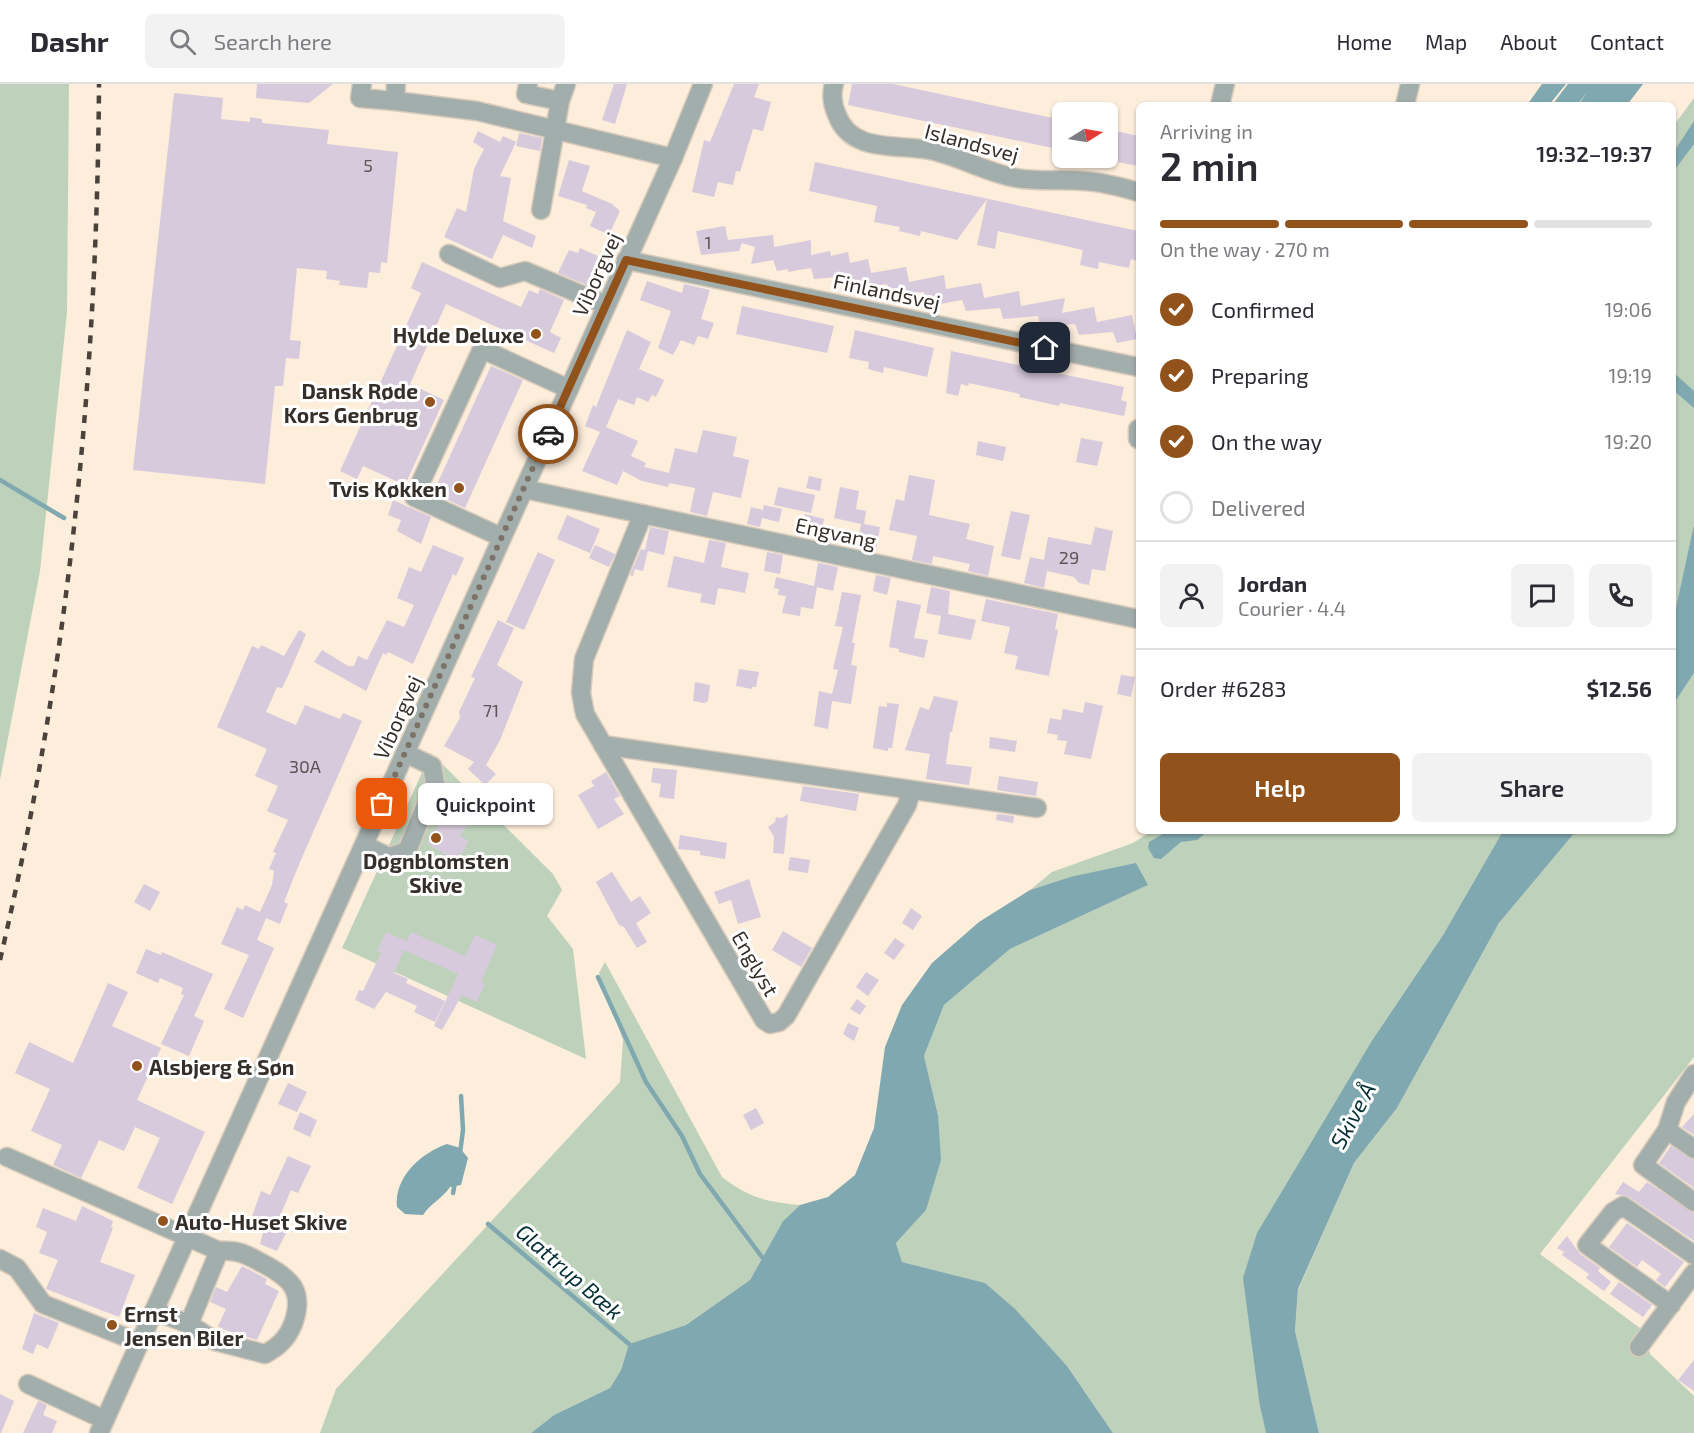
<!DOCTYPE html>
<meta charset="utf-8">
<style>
:root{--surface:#fff;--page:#f2f2f3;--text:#2b2b33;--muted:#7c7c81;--line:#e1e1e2;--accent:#92521b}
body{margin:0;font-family:"Exo 2",sans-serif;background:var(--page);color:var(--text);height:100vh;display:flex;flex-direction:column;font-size:22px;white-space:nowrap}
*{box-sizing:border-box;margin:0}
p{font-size:20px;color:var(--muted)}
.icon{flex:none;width:33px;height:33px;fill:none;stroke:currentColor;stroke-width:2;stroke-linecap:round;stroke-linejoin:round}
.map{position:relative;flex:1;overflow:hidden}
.panel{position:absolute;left:1136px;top:18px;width:540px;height:732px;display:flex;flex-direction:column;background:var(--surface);border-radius:9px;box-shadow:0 2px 4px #0004}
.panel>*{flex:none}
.needle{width:39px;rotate:79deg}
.tools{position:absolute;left:1052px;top:18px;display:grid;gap:12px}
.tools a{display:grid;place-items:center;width:66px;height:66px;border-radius:9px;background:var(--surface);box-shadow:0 2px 4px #0004;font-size:30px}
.pin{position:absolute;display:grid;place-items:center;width:51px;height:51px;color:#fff;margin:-26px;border-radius:12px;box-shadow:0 3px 9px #0006}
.courier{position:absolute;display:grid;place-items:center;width:60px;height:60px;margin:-30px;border:4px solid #92521b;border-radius:50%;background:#fff;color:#222;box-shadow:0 2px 8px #0007}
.bubble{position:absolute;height:42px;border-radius:9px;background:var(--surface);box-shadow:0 2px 4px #0004;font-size:20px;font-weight:600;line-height:42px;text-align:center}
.summary em{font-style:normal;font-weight:600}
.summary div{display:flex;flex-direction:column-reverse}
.summary{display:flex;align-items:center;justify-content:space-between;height:102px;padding:0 24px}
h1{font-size:39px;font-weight:600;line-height:45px}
.bar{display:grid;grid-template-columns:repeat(4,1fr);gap:9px 6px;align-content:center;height:72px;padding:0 24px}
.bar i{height:8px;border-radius:4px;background:var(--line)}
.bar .active{background:var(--accent)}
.bar p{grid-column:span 4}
.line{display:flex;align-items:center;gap:15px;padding:0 24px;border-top:2px solid var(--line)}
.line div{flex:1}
.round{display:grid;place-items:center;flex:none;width:63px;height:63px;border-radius:9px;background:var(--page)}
ol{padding:0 24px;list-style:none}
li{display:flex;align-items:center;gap:18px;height:66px}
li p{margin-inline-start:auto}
li .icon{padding:6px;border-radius:50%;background:var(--accent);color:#fff;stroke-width:4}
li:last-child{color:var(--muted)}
li i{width:33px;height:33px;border:3px solid var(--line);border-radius:50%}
.action{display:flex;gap:12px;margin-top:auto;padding:12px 24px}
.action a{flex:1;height:69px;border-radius:9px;background:var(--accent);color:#fff;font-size:24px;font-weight:600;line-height:69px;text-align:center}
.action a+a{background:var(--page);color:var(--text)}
header{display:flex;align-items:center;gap:36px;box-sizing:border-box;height:84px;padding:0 30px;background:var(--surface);border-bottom:2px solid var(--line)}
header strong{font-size:28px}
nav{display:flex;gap:33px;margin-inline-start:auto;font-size:21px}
.search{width:420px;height:54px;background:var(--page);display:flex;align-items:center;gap:15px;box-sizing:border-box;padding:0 21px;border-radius:9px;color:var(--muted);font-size:22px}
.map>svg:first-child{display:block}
</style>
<header>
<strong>Dashr</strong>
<div class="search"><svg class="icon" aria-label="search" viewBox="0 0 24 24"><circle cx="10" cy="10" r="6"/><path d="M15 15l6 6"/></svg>Search here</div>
<nav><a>Home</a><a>Map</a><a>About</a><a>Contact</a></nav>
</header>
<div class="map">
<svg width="1694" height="1349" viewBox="0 0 1694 1349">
<rect width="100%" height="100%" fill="#fdeddb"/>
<g fill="#bed2bb">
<path d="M0,0H69L67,228L40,487L0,696Z"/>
<path d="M1694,14V440L1673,537L1672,44Z"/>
<path d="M1694,589V973L1540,1170L1644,1247L1650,1270L1694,1312V1349H1319L1295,1247L1298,1206L1354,1079L1397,1024L1499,839L1576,747H1672L1673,621Z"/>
<path d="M431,669L553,790L562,806L547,832L573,865L586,975L342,864Z"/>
<path d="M1152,747H1503L1443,851L1373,955L1260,1323L1266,1349H1113L1067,1282L984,1199L902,1178L896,1159L926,1126L938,1031L924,972L944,921L1010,865L1148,801L1070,793L1030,806L1052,788L1133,759Z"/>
<path d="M605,878L722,1093C749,1114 767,1118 800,1121L783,1137L750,1196L686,1241L629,1260L621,1286L610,1304L554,1331L531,1349H320L336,1305L620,998L623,956L599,889Z"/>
</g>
<g fill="#80a8b0">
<path d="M1542,0H1566L1549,21H1527Z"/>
<path d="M1568,0H1643L1627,21H1578L1588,7L1577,21H1552Z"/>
<path d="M1694,37V60L1673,88V69Z"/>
<path d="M1673,288L1694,307V324L1673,306Z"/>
<path d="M1694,440V589L1673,621V537Z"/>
<path d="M1168,747H1208L1197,756L1181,758L1161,775L1154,774L1148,764L1149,758Z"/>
<path d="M1503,747H1576L1499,839L1397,1024L1354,1079L1298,1205L1295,1247L1319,1349H1266L1260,1323L1243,1194L1257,1149L1373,955L1443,851Z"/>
<path d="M1136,779L1148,801L1010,865L944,921L924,972L938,1031L941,1076L926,1126L896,1159L902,1178L985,1199L1015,1225L1067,1282L1113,1349H531L554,1331L610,1304L621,1286L629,1260L686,1241L750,1196L783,1137L800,1121L828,1113L855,1091L874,1044L885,963L902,921L932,879L979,838L1030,806L1070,793Z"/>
<path d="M447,1060L460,1064L468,1074L461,1101L450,1103C443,1114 431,1119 423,1131L405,1130L397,1123C394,1093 421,1069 447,1060Z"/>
</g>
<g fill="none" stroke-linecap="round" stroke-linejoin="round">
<g stroke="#80a8b0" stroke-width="4.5">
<path d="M0,396L64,434"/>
<path d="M598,893L646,998L682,1052L700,1090L762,1173"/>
<path d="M460,1069L463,1046L461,1012"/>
<path d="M453,1109L455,1098"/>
<path d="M488,1140L629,1260"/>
</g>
</g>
<g fill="#d7cadc">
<path d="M257,0H333L309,19L256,14Z"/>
<path d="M614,0H627L615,40L602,36Z"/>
<path d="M734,0H759L754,13L771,18L763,47L753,45L740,88L736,87L733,101L718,98L714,113L692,108L704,56L710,58Z"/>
<path d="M852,0H893L1062,36V66L848,21Z"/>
<path d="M174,9L223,14L221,35L250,38V33L262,35V39L329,46L327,60L398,68L387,179L381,178L380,189L369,188L367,204L339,201L340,197L326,195L327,187L297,184L290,256L301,257L299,275L286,274L283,302H275L265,400L133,386Z"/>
<path d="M1107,45L1138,52V82L1107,76Z"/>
<path d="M478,47L500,58L503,52L516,58L500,92L511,94L503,137L536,152L532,164L503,151L492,175L444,153L457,124L466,128L474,85L484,65L473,58Z"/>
<path d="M519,49L542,54L540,67L516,62Z"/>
<path d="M569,76L590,82L582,107L612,120L620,127L609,151L590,142L596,128L586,124L587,121L558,112Z"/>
<path d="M815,78L1138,147V177L1131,175L1129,184L1099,178L1098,185L1080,181L1083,166L998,147L995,165L977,161L987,115L957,156L921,147L920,152L899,147L900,143L874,138L877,122L809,107Z"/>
<path d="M725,142L728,156L773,151L774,163L811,156V171L830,167L831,172L848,168L850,179L868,175L871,189L906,183L909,198L944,191L946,205L981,199L984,214L1019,207L1021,222L1065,214L1062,229L1094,223L1097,238L1132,231L1137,255L1117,259L1113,248L1079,251L1075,240L1041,243L1038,232L1003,235L1000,224L966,227L962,216L920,224L924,208L890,211L887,200L864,204L863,201L853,203L849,192L814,195L811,184L788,188V185L777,187L773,176L751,180L755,163L742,159L739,167L701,171L696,147Z"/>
<path d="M580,164L598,172L587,201L558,189L569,166L578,169Z"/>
<path d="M422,178L521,223L529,206L538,210L540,205L564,216L550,248L561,254L554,269L446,220L410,300L444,316L405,401L363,382L357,395L340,387L421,209L411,204Z"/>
<path d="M647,197L682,209L684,200L710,206L701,235L714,239L708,255L698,252L694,261L681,256L673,271L658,264L671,227L640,216Z"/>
<path d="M742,222L834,242L827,269L736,250Z"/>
<path d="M627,246L651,258L639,285L664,296L656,313L652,311L648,318L637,313L634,321L618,315L606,343L638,357L631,372L646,379L644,383L669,389L675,364L697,369L703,346L737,353L733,372L749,376L741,414L713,408L707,432L690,428L695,404L669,399L668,403L642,397L623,387L617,401L582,387L600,348L585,342L593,321L596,323Z"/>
<path d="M855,246L934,264L927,293L884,283L883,289L868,285L869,278L849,274Z"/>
<path d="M951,267L1124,303L1121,316L1127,318L1124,332L1060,319L1059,322L1019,313L1020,310L969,299L968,302L961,300L958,312L946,309Z"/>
<path d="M491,282L523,296L465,424L433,409Z"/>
<path d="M1081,354L1103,358L1097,382L1076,378Z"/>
<path d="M978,357L1006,363L1003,377L976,371Z"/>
<path d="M909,391L935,396L929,431L970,440L966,455L994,462L988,492L968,487L970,480L933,472L932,480L912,476L917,452L889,446L896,415L904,417Z"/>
<path d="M809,392L822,395L820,407L806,404Z"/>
<path d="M778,403L815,411L811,429L774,421Z"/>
<path d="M840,403L859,407L856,425L866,427L864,440L880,443L876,467L857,463L861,440L834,434Z"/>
<path d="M393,416L431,433L421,460L397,447L401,436L388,431Z"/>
<path d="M764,421L782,425L779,438L762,434L760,443L747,440L751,423L763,426Z"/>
<path d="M1011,427L1030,431L1020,476L1001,472Z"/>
<path d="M805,430L824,435L820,455L801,451Z"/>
<path d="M567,431L600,445L590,469L557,455Z"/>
<path d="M650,443L669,447L664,471L648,467L643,487L635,485L633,492L630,491L641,465L645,466Z"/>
<path d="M1095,443L1113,447L1105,487L1092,485L1089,501L1079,499L1074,493L1047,487L1044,504L1024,499L1030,473L1044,476L1048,453L1091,461Z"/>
<path d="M709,456L726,459L721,483L749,489L745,509L718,504L715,521L700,518L702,510L667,503L674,472L704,479Z"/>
<path d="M433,461L464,474L456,492L453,490L413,580L388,568L386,571L383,569L366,607L314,578L322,566L348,582H354L358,572L367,576L387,536L404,543L414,521L397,514L409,483L421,488Z"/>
<path d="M595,461L615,470L609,483L589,474Z"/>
<path d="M538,468L555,476L524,546L506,538Z"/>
<path d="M767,468L783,471L780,490L764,487Z"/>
<path d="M818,479L838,483L833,507L817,503L813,525L801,523L800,532L782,529L786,512L778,511L779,505L774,504L776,493L814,502Z"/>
<path d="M876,491L891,494L887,511L873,507Z"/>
<path d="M931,503L950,507L948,530L976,536L971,556L938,550L941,532L926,529Z"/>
<path d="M842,508L861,511L852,559H855L851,581L857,582L851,620L832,617L828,645L814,642L819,607L832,610L838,586L833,585L843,543L835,542Z"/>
<path d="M986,515L1058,530L1055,545L1058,546L1049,592L1015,585L1018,572L1004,569L1010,543L981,537Z"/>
<path d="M897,516L921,521L914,554L928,556L924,574L899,568V565L889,563Z"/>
<path d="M498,536L514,544L497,581L523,598L500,656L486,681L496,690L485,701L468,685L474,678L444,662L460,634L459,628L475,594L471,593Z"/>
<path d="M299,546L306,550L287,594L282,604L277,603L266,628L296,641L305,621L340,635L343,629L362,637L300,778L284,818L288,820L280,840L266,834L257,856L274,864L243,934L224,925L249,871L221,860L237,823L243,826L245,821L260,828L272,801L274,787L269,785L276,769L273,768L288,736L267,727L278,702L255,692L267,665L217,643L252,562L259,565L261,561L284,572Z"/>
<path d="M739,585L759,588L756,603H752V605L736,602Z"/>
<path d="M1121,591L1135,593L1131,613L1117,610Z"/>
<path d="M695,598L710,601L708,617L704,619L693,617Z"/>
<path d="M934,612L958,617L952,648H950L946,680L972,683L969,701L926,695L930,670L905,666L920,623L929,626Z"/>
<path d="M1085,618L1103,622L1091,675L1064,670L1067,657L1057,656L1058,651L1047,649L1050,634L1061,636L1063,625L1083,629Z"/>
<path d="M887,619L899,620L892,664H888V667L873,664L879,622L887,623Z"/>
<path d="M990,653L1017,657L1015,668L989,664Z"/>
<path d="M653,684L677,686L674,715L659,713L661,700L651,698Z"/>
<path d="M606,688L620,712L614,715L624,730L598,745L578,711L594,702L591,697Z"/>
<path d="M999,692L1038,698L1036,712L997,706Z"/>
<path d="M803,702L859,710L856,727L800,717Z"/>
<path d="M458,708L475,719L471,725L476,727L460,752L469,757L456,778L427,759Z"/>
<path d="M788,730L784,770L773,769L774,753L768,743L775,738L776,733L782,734Z"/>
<path d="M997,730L1014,732L1013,739L996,736Z"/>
<path d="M680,751L727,759L725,775L700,771V767L678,765Z"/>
<path d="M790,773L810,776L808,789L788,786Z"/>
<path d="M612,788L631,818L640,812L651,829L636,839L647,858L637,864L624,843L619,841L596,798Z"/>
<path d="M749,795L761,833L738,840L731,816L719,820L714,808Z"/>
<path d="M144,800L160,808L150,827L134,818Z"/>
<path d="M911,824L922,832L913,846L902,839Z"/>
<path d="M783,847L812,864L801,883L772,866Z"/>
<path d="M386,848L407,857L411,848L465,872L475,851L497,861L481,898L485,900L477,918L462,911L442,946L434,942L458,890L404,866L394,889L408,895L406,899L445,917L435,938L414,928L417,922L386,908L374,925L355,916L359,906L363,907L381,869L377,867Z"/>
<path d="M895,854L905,861L894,876L884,869Z"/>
<path d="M146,865L161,871L162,868L213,890L194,932L204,937L189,972L161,960L184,911L181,910L183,904L160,894L158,899L136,889Z"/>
<path d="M866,888L879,896L868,912L856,903Z"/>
<path d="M108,899L128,908L112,942L161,964L137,1016L205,1048L172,1120L137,1104L160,1054L135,1043L124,1067L99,1056L81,1094L53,1081L62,1061L31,1047L50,1005L15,989L29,958L73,979Z"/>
<path d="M857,915L866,922L860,931L850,925Z"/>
<path d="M848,939L859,944L854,957L843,950Z"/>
<path d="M288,999L307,1008L297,1028L278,1020Z"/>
<path d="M756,1024L764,1039L751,1046L743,1031Z"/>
<path d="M300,1028L317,1036L310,1053L293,1045Z"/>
<path d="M1694,1030V1051L1682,1043Z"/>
<path d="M1671,1062L1694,1076V1104L1659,1079Z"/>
<path d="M288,1072L311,1082L298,1109L291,1106L279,1134L287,1138L283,1148L286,1149L277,1167L260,1160L265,1141L251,1135L261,1107L270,1111Z"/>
<path d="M1623,1098L1639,1108L1647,1098L1694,1129V1157L1629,1113L1615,1110Z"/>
<path d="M82,1122L113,1137L111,1143L113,1144L100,1178L135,1191L119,1233L46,1205L58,1176L39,1169L47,1148L36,1143L43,1124L76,1137Z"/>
<path d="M1627,1139L1684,1178L1665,1203L1656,1196L1661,1190L1642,1176L1637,1183L1609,1163Z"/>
<path d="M1567,1152L1580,1170L1600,1184L1598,1187L1611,1198L1604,1207L1586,1194L1589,1190L1562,1171L1564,1168L1557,1164Z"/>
<path d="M242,1182L267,1195L265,1200L279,1207L257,1256L222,1245L218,1242L226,1225L210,1218L216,1203L227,1208Z"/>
<path d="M1619,1198L1652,1221L1643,1233L1610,1210Z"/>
<path d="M34,1229L59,1239L48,1265L37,1260L33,1270L22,1265Z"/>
<path d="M1694,1276V1307L1678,1296Z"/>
<path d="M0,1310L14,1317L1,1349H0Z"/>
<path d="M38,1317L47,1321L43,1331L57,1337L52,1349H23Z"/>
</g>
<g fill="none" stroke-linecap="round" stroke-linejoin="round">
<defs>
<g id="minor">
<path d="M362,0L360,14L395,17"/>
<path d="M396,0L395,17L477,27L673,74"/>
<path d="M528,0L526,10L560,17"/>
<path d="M834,0C831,10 833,22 837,31C851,69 897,60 929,66C959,72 987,89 1016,94C1040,98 1062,95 1085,97C1103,98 1121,103 1138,108"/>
<path d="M1220,21L1225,0"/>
<path d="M1405,21L1410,0"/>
<path d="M541,126L560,17L566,0"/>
<path d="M449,170L500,194L525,187L606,221"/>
<path d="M626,176L1138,283"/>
<path d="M1138,345V355"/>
<path d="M524,405L1138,535"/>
<path d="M643,430L584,575L581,609L585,630L764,936L770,940L779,938L786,932L907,721L911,707"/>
<path d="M501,453L414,413L482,265L569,305"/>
<path d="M603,661L1037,724"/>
<path d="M364,761L389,773L407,767L435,699L432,682L405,669"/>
<path d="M1694,990L1676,1018L1667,1046L1643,1081L1694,1118"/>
<path d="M1667,1046L1694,1065"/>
<path d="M7,1073L219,1167L189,1240L154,1227"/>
<path d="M0,1175L17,1184L43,1220L140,1259"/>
<path d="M1671,1221L1587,1161L1613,1128L1623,1122L1694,1171"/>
<path d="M189,1240L215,1257L265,1270C278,1263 287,1255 293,1240C305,1207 291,1194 262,1179C245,1170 239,1166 219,1167"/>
<path d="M1639,1263L1694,1189"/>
<path d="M28,1300L105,1336"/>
<path d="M99,1349L673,74L703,0"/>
</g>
</defs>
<use href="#minor" stroke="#d9cbbb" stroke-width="21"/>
<use href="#minor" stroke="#a2aeac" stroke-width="18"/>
<path stroke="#4a423b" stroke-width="4.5" stroke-dasharray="8 8" stroke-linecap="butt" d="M0,876C68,585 97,299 99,0"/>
</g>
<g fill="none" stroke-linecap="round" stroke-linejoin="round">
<path stroke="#7c7267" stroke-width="6" stroke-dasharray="0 10.8" d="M382,720L548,350"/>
<path stroke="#92521b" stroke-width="8" d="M548,350L626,176L1045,264"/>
</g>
<g fill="#92521b" stroke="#fff" stroke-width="2">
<circle cx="536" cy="250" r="6"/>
<circle cx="430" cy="318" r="6"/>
<circle cx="459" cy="404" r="6"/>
<circle cx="436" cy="754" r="6"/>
<circle cx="137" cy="982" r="6"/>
<circle cx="163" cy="1137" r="6"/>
<circle cx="112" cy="1241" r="6"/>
</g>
<g text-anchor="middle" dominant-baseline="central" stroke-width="6" stroke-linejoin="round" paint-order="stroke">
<g font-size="18" fill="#5e5656">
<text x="368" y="81">5</text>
<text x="708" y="158">1</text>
<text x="1069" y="473">29</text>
<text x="491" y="626">71</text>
<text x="305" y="682">30A</text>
</g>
<g font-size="21" fill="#362f29" stroke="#fff">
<text transform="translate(972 58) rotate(15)">Islandsvej</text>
<text transform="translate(596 190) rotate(-66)">Viborgvej</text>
<text transform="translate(887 207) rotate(12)">Finlandsvej</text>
<text transform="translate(836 448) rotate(12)">Engvang</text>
<text transform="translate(397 633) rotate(-66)">Viborgvej</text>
<text transform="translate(756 879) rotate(60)">Englyst</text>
</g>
<g font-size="21" font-weight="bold" fill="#362f29" stroke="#fff" text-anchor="end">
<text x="524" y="250">Hylde Deluxe</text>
<text x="418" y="306">Dansk Røde<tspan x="418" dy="24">Kors Genbrug</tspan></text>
<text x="447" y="404">Tvis Køkken</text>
<text x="436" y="776" text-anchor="middle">Døgnblomsten<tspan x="436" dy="24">Skive</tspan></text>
<text x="149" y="982" text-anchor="start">Alsbjerg &amp; Søn</text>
<text x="175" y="1137" text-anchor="start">Auto-Huset Skive</text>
<text x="124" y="1229" text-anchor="start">Ernst<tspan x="124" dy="24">Jensen Biler</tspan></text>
</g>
<g font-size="22" font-style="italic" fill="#063036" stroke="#fff">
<text transform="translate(1352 1031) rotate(-62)">Skive Å</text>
<text transform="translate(570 1187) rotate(41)">Glattrup Bæk</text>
</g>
</g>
</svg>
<div class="tools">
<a><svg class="needle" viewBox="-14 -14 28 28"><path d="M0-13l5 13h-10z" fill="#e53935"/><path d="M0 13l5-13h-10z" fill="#7c7c81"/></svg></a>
</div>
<div class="pin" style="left:382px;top:720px;background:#ea580c"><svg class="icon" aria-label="bag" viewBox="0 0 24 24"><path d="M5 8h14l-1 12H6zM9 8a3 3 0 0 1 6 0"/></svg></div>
<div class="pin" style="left:1045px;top:264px;background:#1f2937"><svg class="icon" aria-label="home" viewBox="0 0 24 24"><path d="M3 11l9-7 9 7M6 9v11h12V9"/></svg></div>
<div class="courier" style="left:548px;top:350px"><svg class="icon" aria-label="car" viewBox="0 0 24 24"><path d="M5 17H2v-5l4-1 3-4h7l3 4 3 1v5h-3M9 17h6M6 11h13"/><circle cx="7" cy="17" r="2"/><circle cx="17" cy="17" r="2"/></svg></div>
<div class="bubble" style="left:418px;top:699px;width:135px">Quickpoint</div>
<section class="panel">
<div class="summary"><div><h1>2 min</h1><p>Arriving in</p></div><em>19:32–19:37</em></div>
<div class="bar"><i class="active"></i><i class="active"></i><i class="active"></i><i></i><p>On the way · 270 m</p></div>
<ol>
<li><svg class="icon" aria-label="check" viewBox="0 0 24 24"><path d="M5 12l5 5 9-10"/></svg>Confirmed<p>19:06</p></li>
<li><svg class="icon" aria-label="check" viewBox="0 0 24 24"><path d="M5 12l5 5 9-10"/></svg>Preparing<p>19:19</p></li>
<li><svg class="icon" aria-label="check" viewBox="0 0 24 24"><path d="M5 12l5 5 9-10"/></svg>On the way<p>19:20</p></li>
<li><i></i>Delivered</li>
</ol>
<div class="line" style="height:108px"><a class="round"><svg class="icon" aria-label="person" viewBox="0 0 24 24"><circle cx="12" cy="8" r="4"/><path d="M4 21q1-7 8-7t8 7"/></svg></a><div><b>Jordan</b><p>Courier · 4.4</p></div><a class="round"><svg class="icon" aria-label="chat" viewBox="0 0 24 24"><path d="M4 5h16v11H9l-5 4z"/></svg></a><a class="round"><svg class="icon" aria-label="phone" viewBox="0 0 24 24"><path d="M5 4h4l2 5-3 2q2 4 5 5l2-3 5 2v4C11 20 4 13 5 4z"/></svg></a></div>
<div class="line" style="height:78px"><div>Order #6283</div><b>$12.56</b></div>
<div class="action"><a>Help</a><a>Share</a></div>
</section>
</div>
